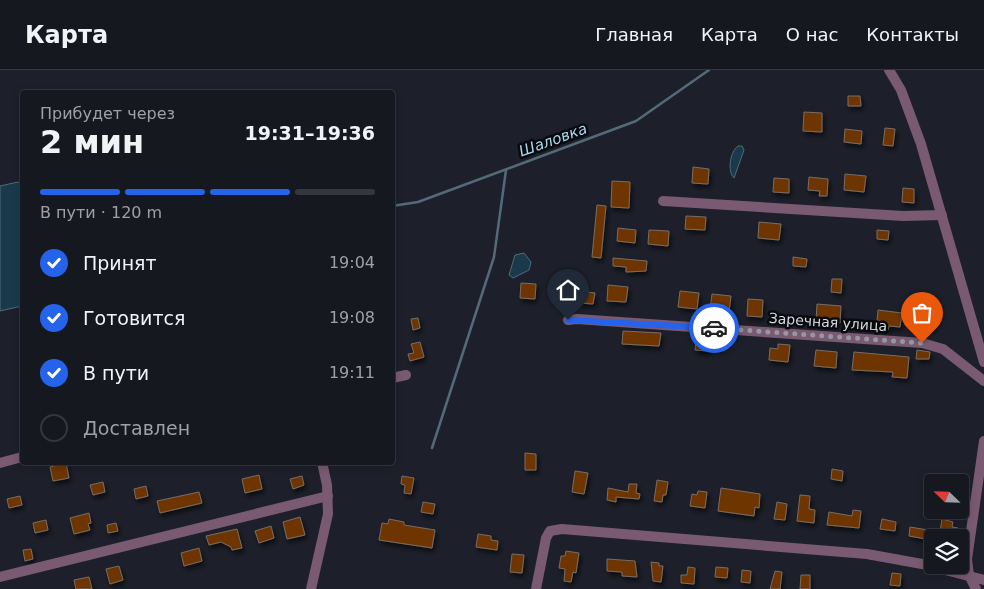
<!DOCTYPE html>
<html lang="ru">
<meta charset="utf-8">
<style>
:root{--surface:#161820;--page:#1f2129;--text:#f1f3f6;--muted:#9ea0a5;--line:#35373e;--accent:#2563eb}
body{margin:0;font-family:"DejaVu Sans",sans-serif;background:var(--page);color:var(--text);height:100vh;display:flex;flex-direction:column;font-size:19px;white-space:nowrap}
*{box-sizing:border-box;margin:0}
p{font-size:16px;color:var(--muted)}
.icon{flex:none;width:28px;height:28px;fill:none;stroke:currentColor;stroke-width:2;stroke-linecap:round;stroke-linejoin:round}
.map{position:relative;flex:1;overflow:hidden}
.side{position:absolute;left:20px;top:20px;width:375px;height:375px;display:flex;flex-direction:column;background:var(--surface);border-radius:5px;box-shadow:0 2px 8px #0003,0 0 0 1px var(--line)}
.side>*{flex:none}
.needle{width:32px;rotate:293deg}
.buttons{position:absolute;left:924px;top:404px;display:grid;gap:10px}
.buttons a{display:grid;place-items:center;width:45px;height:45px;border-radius:5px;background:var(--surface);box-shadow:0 2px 8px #0003,0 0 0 1px var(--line);font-size:25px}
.pin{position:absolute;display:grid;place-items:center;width:42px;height:42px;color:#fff;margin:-51px -21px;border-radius:50% 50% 50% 0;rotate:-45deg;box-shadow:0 0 5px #0007}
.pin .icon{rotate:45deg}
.courier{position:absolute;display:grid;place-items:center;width:50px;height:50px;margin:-25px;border:4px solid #2563eb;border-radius:50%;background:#fff;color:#222;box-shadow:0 1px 6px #0007}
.summary em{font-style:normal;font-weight:700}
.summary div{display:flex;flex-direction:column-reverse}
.summary{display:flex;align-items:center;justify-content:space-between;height:85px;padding:0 20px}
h1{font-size:32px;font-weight:700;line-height:38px}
.bar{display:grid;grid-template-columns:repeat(4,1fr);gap:8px 5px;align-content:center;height:60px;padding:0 20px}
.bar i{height:6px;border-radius:4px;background:var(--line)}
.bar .current{background:var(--accent)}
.bar p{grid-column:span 4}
ol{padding:0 20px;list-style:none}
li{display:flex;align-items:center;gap:15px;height:55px}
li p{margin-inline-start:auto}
li .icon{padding:5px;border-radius:50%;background:var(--accent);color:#fff;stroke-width:4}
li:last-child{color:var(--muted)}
li i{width:28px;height:28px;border:2px solid var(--line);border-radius:50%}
header{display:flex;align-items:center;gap:30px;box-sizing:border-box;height:70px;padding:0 25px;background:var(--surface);border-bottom:1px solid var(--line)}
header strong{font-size:24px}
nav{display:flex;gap:28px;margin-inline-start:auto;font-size:18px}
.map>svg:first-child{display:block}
</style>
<header>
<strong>Карта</strong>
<nav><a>Главная</a><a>Карта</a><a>О нас</a><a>Контакты</a></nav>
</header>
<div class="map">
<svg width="984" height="519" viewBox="0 0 984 519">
<defs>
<filter id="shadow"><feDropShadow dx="2" dy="3.5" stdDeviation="2.5" flood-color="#0009"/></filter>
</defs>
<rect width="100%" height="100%" fill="#1d202a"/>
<g fill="#1a3a4b" stroke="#536a78">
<path d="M738,76H742L744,80L734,108C727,101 730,82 738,76Z"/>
<path d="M18,112L22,115V236L0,241V116Z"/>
<path d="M524,183L531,192L529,200L513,208L509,205L515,185Z"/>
</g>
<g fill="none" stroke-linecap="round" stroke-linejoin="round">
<g stroke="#536a78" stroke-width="2.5">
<path d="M392,136L418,132L636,51L709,0"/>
<path d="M432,378L494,187L506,100"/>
</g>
</g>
<g fill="#6e3600" stroke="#786c64" filter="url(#shadow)">
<path d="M848,26H860L861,36H848Z"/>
<path d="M804,42L822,43V62L803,61Z"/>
<path d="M885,58L895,59L893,76L883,75Z"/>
<path d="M845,59L862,61L861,74L844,72Z"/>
<path d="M693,97L709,99L708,114L692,113Z"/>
<path d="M845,104L866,106L864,122L844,120Z"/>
<path d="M809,107L828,109L827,126H819L820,121L808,120Z"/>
<path d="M774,108L789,109V123L773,122Z"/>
<path d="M612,111L630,112L629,138L611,137Z"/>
<path d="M903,118L914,119V133L902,132Z"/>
<path d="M597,135L606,136L601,188L592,187Z"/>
<path d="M686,146L706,147L705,160L685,159Z"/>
<path d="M759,152L781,154L779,170L758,168Z"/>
<path d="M618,158L636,160L635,173L617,171Z"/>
<path d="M649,160L669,161L668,176L648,174Z"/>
<path d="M877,160L889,161L888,170L877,169Z"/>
<path d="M793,187L807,189L806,197L793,196Z"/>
<path d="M613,188L647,191L646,201L626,202V197L613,196Z"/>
<path d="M832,209H842L841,223L831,222Z"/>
<path d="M521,213L536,214L535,229L520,228Z"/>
<path d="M608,215L628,217L626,232L607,231Z"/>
<path d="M555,216L569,217L567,231L553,230Z"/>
<path d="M581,221L595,223L593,234L580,233Z"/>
<path d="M680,221L699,223L697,239L678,237Z"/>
<path d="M712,224L731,226L729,242L710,240Z"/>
<path d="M748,229L763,230L762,247L747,246Z"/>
<path d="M817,234L841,236L840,253L816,251Z"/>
<path d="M920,239H935L934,258H919Z"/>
<path d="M878,240L902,243L900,257L889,256L888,260L880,259V251H877Z"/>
<path d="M418,248L420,258L413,260L411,249Z"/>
<path d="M623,261L661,263L659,276L622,274Z"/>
<path d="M696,271L708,272V281L695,280Z"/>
<path d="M420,272L424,287L410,291L408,284L414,283L411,274Z"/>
<path d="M778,274L790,275L788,292L769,290L770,278L778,279Z"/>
<path d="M816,280L837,282L836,298L814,296Z"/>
<path d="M917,280L930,282L929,289H916Z"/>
<path d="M854,282L909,287L907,308L892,307L893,302L852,300Z"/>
<path d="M525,383L536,384V400H525Z"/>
<path d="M66,393L69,408L53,411L50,397Z"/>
<path d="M832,399L843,401L842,411L831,409Z"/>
<path d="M575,401L588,403L584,424L572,422Z"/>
<path d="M259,405L262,419L245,423L242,409Z"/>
<path d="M302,406L304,415L293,419L290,409Z"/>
<path d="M402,406L414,408L411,424L404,423L405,415L401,414Z"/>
<path d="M657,410L668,412L666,425H663L662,432L654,431Z"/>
<path d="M103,412L105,422L93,425L90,415Z"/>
<path d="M629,414H637L636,423L640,424L639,429L616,427V432L607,430L608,418L628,422Z"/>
<path d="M146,416L148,426L136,429L134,419Z"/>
<path d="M721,418L760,424L759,438L755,437L754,446L718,441Z"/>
<path d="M698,421L707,422L705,438L690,436L692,424L697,425Z"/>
<path d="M199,422L202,433L160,443L157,431Z"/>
<path d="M800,425L810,426L809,439L815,440L814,453L797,451Z"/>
<path d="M20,426L22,435L9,438L7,429Z"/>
<path d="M423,432L435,434L433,444L421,442Z"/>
<path d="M777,432L787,434L785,450L774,449Z"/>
<path d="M853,440L861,441L859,458L827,455L829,442L852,446Z"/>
<path d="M89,443L91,453L88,454L90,460L74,464L70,448Z"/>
<path d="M300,447L305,465L287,469L283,452Z"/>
<path d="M389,449L404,452V455L435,460L432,478L379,470L382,453L388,454Z"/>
<path d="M882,449L896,452L895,461L880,459Z"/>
<path d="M942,449L953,452L952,457L958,458L956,468L926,469L909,466L910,457L940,462Z"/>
<path d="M46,450L48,460L35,463L33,453Z"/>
<path d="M116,453L118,461L108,463L107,455Z"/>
<path d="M271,456L274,468L259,473L255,461Z"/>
<path d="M237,459L242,478L232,480L231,477L221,472L209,475L206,466Z"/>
<path d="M478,464L491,466V470L498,471L497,480L476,477Z"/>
<path d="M199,478L202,491L184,496L181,483Z"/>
<path d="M31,479L33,489L25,491L23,480Z"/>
<path d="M566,481L579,483L576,503L573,502L571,512L564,511L565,499L559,498L561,486H565Z"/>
<path d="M512,484L524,485L522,503L510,502Z"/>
<path d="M607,489L635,491L637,507L622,506V502L607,501Z"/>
<path d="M651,492L659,493V496H663L661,512L653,511Z"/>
<path d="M119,496L123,510L110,514L106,499Z"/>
<path d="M688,497L695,498L694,514L681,513V505H687Z"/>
<path d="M716,497L728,498L727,508L715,507Z"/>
<path d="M742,500L751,501L750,513L741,512Z"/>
<path d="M775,501L782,502L780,519H770Z"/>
<path d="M892,503L901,504L900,516L890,515Z"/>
<path d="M801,505H810V519H800Z"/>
<path d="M89,507L92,519H76L74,510Z"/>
</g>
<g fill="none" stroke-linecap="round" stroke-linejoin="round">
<g stroke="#795a72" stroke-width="10">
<path d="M889,0L901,20L921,74L984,292"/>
<path d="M663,131L903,146L942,145"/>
<path d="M568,250L577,249L922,273L943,279L984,311"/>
<path d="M392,308L406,305"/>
<path d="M0,393L22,387"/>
<path d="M0,507L328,426"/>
<path d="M311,519L328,444L327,415L322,392"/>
<path d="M536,519L546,468L550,461L562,459L867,484L922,494L984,510"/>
<path d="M976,519L969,505L967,489L984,371"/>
</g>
</g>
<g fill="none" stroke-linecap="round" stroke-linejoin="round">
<path stroke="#9698a0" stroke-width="5" stroke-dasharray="0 9" d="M714,258L922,273"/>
<path stroke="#2563eb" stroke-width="6" d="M568,250L714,258"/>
</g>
<g text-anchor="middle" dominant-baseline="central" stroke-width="5" stroke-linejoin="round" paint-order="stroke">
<g font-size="14" fill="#d7d9e0" stroke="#090a0e">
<text transform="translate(828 252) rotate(4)">Заречная улица</text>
</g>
<g font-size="15" font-style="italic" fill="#aad8f2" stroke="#090a0e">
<text transform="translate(553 70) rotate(-20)">Шаловка</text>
</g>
</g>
</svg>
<div class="buttons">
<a><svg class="needle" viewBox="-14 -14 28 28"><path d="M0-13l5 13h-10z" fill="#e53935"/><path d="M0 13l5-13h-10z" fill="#9ea0a5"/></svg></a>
<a><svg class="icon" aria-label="layers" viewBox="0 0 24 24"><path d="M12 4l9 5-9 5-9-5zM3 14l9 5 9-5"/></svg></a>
</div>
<div class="pin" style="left:922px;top:273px;background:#ea580c"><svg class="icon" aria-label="bag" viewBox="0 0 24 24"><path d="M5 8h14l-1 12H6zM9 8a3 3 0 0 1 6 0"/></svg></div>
<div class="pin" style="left:568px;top:250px;background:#1f2937"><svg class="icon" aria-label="home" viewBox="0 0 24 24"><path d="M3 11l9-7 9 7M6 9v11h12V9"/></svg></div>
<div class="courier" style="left:714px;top:258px"><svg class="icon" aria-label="car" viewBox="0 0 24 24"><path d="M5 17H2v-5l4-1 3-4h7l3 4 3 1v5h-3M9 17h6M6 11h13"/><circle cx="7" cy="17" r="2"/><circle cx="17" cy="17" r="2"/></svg></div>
<section class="side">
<div class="summary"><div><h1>2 мин</h1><p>Прибудет через</p></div><em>19:31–19:36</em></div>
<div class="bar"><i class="current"></i><i class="current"></i><i class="current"></i><i></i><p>В пути · 120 m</p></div>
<ol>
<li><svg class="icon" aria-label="check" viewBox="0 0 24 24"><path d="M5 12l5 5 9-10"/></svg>Принят<p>19:04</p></li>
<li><svg class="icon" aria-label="check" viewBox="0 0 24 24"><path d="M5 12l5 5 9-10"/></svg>Готовится<p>19:08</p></li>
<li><svg class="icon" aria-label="check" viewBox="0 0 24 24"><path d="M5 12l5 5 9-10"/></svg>В пути<p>19:11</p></li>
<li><i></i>Доставлен</li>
</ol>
</section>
</div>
